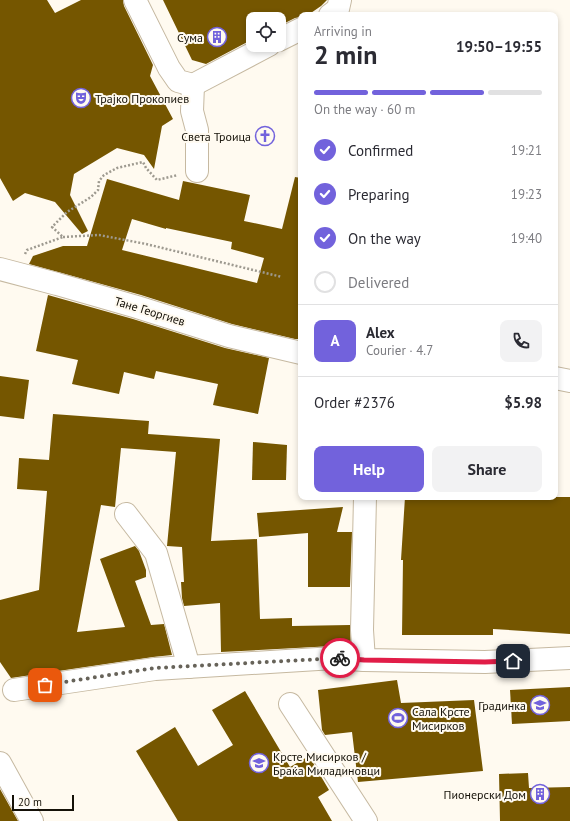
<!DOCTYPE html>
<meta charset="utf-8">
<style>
:root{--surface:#fff;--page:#f2f2f3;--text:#2b2b33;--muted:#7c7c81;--line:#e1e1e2;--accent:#7262dc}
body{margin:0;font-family:"PT Sans",sans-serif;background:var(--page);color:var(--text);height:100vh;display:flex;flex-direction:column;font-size:15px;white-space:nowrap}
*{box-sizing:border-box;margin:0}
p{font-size:13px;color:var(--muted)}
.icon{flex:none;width:22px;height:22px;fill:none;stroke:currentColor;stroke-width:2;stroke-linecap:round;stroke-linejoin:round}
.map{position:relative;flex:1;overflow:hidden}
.sheet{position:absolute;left:298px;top:12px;width:260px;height:488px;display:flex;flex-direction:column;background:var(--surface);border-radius:8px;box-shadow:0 2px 6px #0003}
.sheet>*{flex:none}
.tools{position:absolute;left:246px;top:12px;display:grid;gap:8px}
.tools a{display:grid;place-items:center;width:40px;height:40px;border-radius:8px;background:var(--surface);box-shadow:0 2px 6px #0003;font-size:20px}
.scale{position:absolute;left:12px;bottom:10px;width:62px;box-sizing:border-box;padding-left:4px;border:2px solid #151108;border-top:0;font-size:11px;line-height:14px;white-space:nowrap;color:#151108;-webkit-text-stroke:3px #fffaf0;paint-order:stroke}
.pin{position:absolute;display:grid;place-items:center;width:34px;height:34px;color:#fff;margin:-17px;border-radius:8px;box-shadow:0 2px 6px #0006}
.courier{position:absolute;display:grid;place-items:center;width:40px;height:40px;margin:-20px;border:3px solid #e11d48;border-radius:50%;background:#fff;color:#222;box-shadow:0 1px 5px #0007}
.overview em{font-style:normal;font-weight:700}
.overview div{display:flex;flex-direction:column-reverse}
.overview{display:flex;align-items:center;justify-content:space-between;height:68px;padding:0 16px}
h1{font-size:26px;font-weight:700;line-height:30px}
.bar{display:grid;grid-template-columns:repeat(4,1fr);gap:6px 4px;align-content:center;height:48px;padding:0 16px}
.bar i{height:5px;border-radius:3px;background:var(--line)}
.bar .on{background:var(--accent)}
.bar p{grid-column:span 4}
.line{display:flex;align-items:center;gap:10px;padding:0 16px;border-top:1px solid var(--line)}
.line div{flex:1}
.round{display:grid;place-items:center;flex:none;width:42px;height:42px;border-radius:8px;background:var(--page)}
ol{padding:0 16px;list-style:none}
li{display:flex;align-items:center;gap:12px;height:44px}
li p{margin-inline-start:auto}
li .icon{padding:4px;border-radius:50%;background:var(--accent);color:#fff;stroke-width:4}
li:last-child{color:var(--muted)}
li i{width:22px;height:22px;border:2px solid var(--line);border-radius:50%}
.action{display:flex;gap:8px;margin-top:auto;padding:8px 16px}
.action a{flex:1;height:46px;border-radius:8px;background:var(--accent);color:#fff;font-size:16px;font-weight:700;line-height:46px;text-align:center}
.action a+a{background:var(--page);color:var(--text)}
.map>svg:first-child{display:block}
</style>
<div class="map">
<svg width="570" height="821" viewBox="0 0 570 821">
<rect width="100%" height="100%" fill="#fffaf0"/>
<g fill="#755600" fill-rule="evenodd">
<path d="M0,0H47L55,13L81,0H123L124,6L153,65L150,76L173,119L162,126L154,169L144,155L117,148L74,174L70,195L88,231L82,234L55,202L25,193L13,201L0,178Z"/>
<path d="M163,0H327L321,6L308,15H301V17L295,18L279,26V19H253V39L206,64L192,60Z"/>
<path d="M295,177L301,178V339H295L232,324L141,295L29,264L33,256L63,246H87L107,179L179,200L183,181L250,195L244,221L282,229ZM132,219L166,229V228L232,242L231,249L264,258L257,283L122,250Z"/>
<path d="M48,295L133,319L225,348L269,358L258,414L213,405L218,384L156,371L154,379L124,372L119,394L72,384L78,360L36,351Z"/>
<path d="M0,376L29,380L24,419L0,416Z"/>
<path d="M53,414L149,421L148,434L220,439L211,541L257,539L260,619L292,618V626L350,625L351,647L333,646L221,652L220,603L184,606L182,598L181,582H184L182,547L167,546L176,452L121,448L115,507L101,505L77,632L125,627L100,559L135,546L139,551L146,570V577L135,581L151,625L164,624L172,655L153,657L11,678L0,662V600L39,590L47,491L17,489L19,458L49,460Z"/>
<path d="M253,442L287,445L286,480H252Z"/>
<path d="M405,497H570V634L493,629V635H402L403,560H401Z"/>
<path d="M343,507L337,532H352L350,587H308V533L259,537L257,513Z"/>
<path d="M397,680L401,703L474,700L483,771L358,782L352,732L325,735L322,730L318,690Z"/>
<path d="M570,687V721L512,724L510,690Z"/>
<path d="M245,691L290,767L309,756L329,790L318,797L332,821H178L136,751L175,727L198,766L233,745L212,710Z"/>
<path d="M528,773L529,788L570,787V821H500L499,774Z"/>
<path d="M0,789L18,821H0Z"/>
</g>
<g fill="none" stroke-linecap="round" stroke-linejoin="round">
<defs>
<g id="minor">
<path d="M135,0L169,68L178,81L193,85L269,45"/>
<path d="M330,15L338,9L340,0"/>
<path d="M279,40L301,29"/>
<path d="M193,85L192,111L197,130V171"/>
<path d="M0,269L57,284L137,307L229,336L301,353"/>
<path d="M555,378L570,381"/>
<path d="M126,514L156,553L189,667"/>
<path d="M364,660L362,630L365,497"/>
<path d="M14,690L155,669L334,658L364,660L485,662L570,658"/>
<path d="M290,704L366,821"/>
<path d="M0,763L32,821"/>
</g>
</defs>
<use href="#minor" stroke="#c6b9a1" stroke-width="24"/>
<g stroke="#9e9a90" stroke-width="2.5" stroke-dasharray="2 2" stroke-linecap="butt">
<path d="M63,237L99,235L146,244L282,277"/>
<path d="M25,254L27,250L63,237L52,227L67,212L91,197L98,190L99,181L104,175L117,168L143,162L146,168L157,180L178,175"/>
</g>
<use href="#minor" stroke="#fff" stroke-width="22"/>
</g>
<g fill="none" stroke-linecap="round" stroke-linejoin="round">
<path stroke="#676359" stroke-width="4" stroke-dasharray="0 7.2" d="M45,685L155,668L340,658"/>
<path stroke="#e11d48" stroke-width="5" d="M340,658L364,660L485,662L513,661"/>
</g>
<defs>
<symbol id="building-ring" viewBox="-11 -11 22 22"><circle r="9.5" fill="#fffaf0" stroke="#7262dc" stroke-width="1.5"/><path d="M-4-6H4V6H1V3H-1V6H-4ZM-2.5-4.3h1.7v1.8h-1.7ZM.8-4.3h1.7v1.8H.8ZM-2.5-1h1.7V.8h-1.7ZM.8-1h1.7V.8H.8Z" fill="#7262dc"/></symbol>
<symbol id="theatre-ring" viewBox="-11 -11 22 22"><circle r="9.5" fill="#fffaf0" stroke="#7262dc" stroke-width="1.5"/><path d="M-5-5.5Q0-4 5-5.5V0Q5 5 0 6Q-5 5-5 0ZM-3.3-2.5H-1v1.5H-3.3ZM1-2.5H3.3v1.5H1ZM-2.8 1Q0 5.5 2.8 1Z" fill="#7262dc"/></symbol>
<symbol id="church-ring" viewBox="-11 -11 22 22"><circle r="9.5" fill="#fffaf0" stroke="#7262dc" stroke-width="1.5"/><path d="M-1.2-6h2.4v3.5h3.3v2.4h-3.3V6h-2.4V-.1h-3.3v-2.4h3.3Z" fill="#7262dc"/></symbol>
<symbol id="school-ring" viewBox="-11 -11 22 22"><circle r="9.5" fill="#fffaf0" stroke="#7262dc" stroke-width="1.5"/><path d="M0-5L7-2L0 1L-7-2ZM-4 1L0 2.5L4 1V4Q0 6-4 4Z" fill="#7262dc"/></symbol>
<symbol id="stadium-ring" viewBox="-11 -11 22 22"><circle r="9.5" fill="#fffaf0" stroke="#7262dc" stroke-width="1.5"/><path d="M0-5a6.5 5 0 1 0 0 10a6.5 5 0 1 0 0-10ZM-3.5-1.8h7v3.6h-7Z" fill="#7262dc"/></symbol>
</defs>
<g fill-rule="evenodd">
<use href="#building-ring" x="206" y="26" width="22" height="22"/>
<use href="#theatre-ring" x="70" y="87" width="22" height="22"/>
<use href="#church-ring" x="254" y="125" width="22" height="22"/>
<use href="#school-ring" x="529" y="694" width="22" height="22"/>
<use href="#stadium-ring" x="387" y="707" width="22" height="22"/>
<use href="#school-ring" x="248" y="752" width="22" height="22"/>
<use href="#building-ring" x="529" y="783" width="22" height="22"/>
</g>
<g text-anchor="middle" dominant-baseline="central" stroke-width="4" stroke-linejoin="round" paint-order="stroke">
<g font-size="12" fill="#151108" stroke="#fffaf0" text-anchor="end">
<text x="203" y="37">Сума</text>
<text x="95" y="98" text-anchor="start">Трајко Прокопиев</text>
<text x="251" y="136">Света Троица</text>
<text x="526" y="705">Градинка</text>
<text x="412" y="711" text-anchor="start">Сала Крсте<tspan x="412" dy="14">Мисирков</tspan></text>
<text x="273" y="756" text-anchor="start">Крсте Мисирков /<tspan x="273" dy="14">Браќа Миладиновци</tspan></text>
<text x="526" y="794">Пионерски Дом</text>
</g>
<g font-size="12" fill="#151108" stroke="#fffaf0">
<text transform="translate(150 311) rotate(17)">Тане Георгиев</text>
</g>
</g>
</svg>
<div class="tools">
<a><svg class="icon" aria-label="locate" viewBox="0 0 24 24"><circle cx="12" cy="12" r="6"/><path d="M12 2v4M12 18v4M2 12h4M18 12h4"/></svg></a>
</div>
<div class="scale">20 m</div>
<div class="pin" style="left:45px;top:685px;background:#ea580c"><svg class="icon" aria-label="bag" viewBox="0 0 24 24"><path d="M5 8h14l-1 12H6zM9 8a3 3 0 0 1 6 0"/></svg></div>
<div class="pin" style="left:513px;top:661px;background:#1f2937"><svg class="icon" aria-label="home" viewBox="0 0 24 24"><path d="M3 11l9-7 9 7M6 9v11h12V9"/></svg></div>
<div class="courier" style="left:340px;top:658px"><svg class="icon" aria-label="bike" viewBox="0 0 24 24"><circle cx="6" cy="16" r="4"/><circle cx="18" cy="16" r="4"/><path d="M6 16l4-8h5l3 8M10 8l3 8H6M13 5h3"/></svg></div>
<section class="sheet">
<div class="overview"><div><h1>2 min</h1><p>Arriving in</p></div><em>19:50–19:55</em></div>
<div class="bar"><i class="on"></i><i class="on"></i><i class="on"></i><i></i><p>On the way · 60 m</p></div>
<ol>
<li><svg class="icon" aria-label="check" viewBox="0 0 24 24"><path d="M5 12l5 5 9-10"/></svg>Confirmed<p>19:21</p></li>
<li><svg class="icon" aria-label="check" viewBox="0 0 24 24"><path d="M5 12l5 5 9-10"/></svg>Preparing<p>19:23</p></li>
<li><svg class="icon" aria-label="check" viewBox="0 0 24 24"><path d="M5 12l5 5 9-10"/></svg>On the way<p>19:40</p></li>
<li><i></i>Delivered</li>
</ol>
<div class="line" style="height:72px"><b class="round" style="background:var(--accent);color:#fff">A</b><div><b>Alex</b><p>Courier · 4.7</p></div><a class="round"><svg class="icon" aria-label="phone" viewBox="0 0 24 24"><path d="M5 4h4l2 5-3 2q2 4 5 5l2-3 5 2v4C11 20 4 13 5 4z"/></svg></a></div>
<div class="line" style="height:52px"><div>Order #2376</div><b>$5.98</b></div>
<div class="action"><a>Help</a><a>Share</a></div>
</section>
</div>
